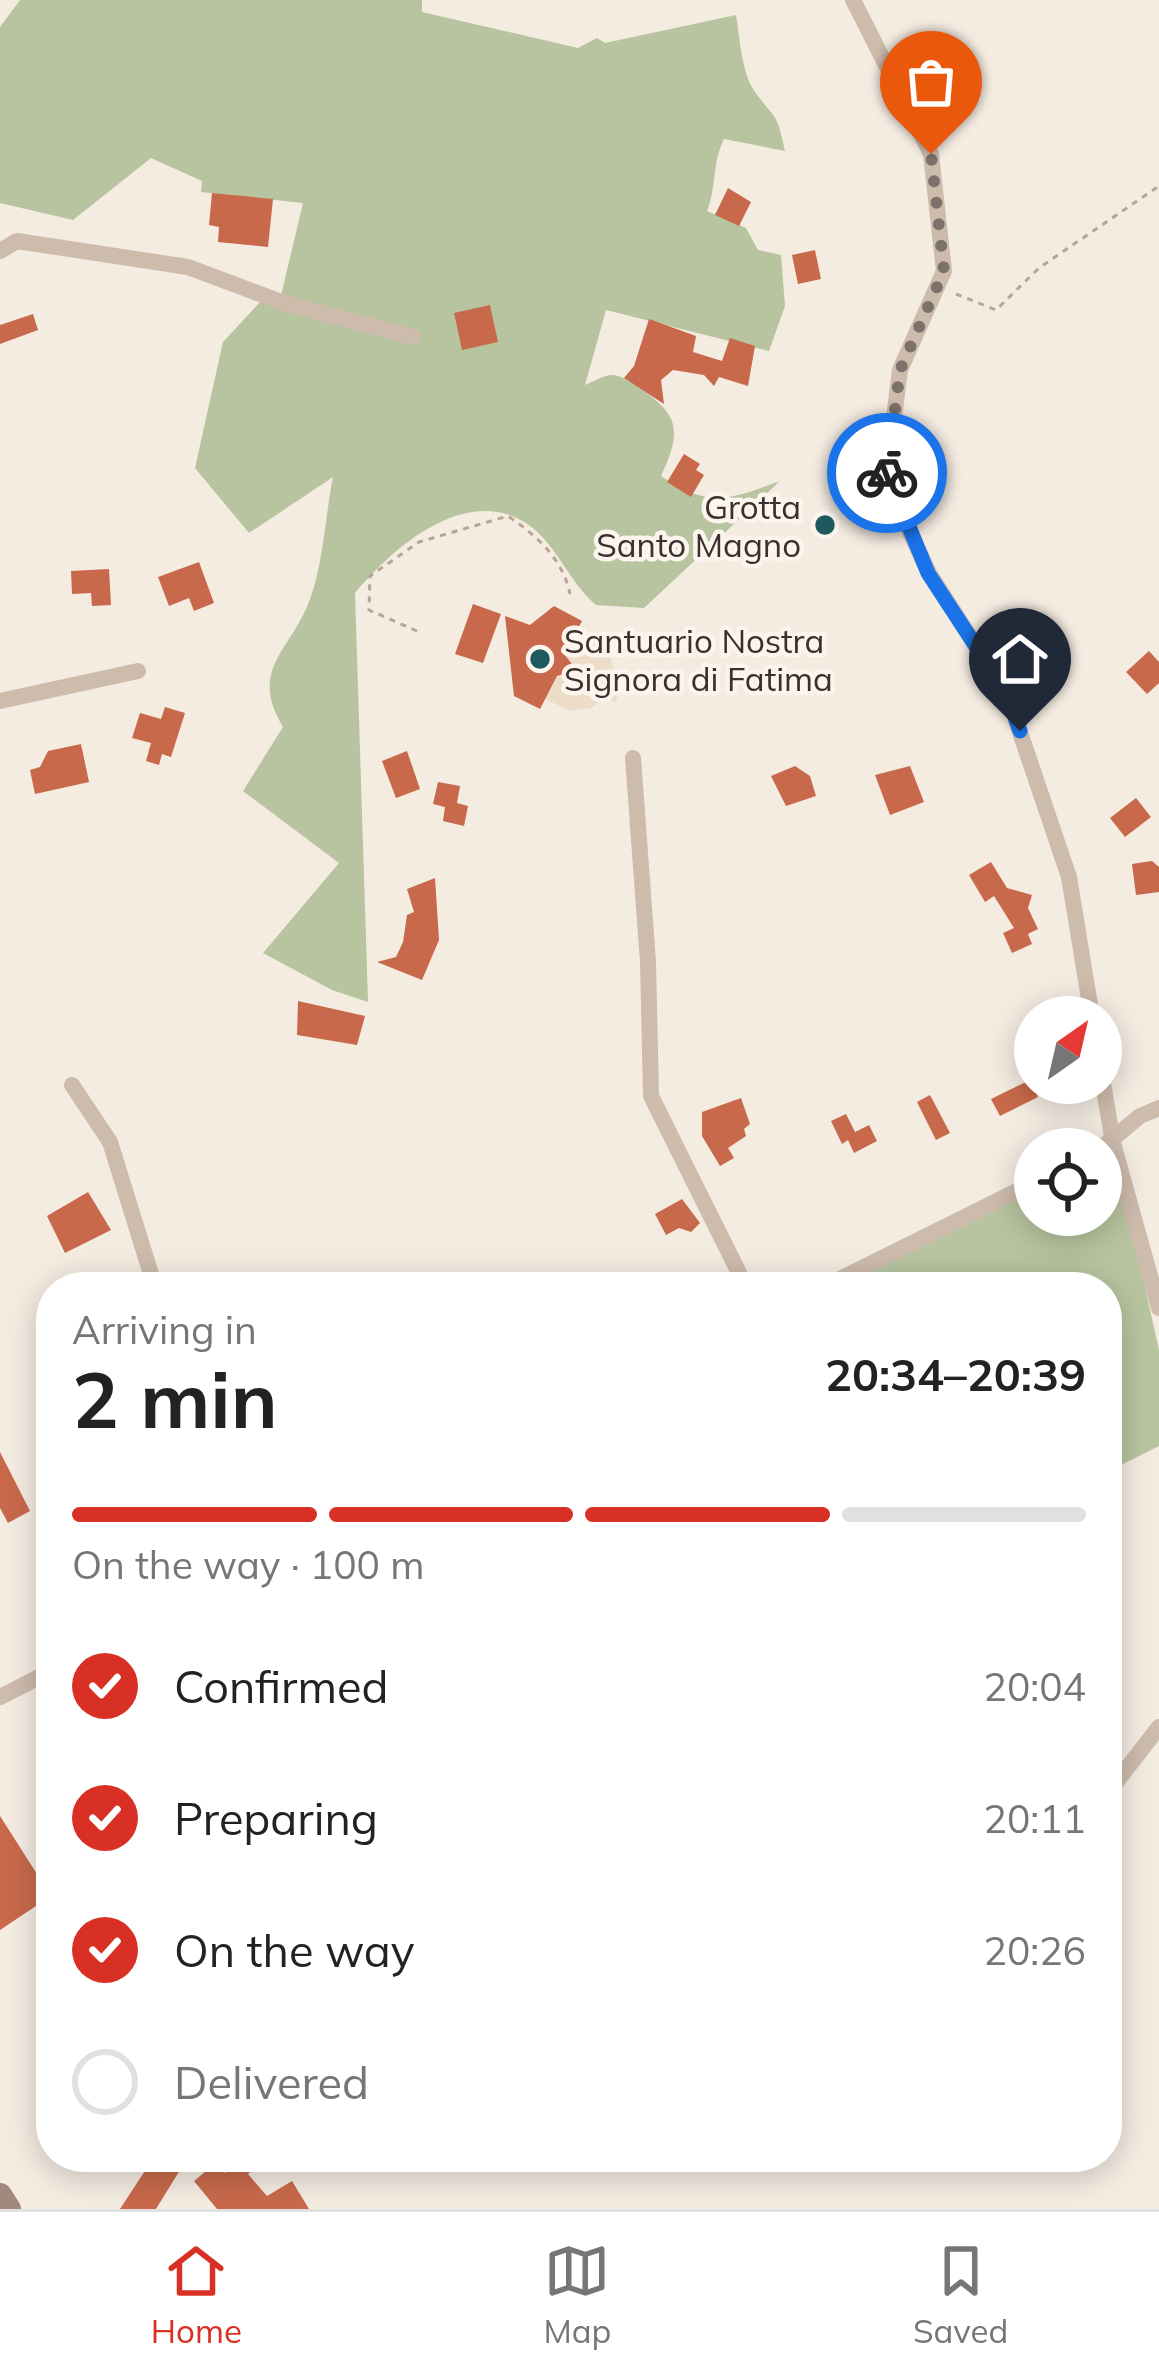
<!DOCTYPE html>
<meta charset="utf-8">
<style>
:root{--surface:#fff;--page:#f6f6f6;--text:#222;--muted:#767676;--line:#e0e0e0;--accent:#d93025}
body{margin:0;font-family:Mulish,sans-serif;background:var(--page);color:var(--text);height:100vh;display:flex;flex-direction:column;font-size:45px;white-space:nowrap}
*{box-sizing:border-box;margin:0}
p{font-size:39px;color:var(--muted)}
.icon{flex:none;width:66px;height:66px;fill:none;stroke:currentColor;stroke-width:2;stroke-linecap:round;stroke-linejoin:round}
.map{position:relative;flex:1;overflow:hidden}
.sheet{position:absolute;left:36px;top:1272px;width:1086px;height:900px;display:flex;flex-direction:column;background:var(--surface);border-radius:48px;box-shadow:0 6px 30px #0003}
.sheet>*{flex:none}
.needle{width:78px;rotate:34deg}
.tools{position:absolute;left:1014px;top:996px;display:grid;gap:24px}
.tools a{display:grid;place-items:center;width:108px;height:108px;border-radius:50%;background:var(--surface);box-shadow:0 6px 30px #0003;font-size:60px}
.pin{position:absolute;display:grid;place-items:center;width:102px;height:102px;color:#fff;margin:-123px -51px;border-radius:50% 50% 50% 0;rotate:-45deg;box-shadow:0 0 12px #0007}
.pin .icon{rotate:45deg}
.courier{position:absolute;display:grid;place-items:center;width:120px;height:120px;margin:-60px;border:9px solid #1a73e8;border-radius:50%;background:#fff;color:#222;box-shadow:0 3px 15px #0007}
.overview em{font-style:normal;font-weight:700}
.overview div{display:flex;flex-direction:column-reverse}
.overview{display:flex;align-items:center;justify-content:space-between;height:204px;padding:0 36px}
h1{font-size:78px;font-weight:700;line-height:90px}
.bar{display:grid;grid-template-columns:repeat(4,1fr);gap:18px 12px;align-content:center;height:144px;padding:0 36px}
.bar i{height:15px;border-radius:9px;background:var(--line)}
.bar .active{background:var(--accent)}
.bar p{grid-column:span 4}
ol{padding:0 36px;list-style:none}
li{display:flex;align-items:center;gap:36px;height:132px}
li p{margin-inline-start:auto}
li .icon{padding:12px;border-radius:50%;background:var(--accent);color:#fff;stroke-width:4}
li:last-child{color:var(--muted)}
li i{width:66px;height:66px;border:6px solid var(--line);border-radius:50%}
.dock{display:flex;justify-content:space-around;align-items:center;height:168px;border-top:3px solid var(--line);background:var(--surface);font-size:33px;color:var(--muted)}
.dock a{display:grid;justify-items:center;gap:6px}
.dock .active{color:var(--accent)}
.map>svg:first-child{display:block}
</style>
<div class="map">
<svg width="1159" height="2209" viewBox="0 0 1159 2209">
<rect width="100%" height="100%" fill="#f4ebe1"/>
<g fill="#b8c4a0">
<path d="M20,0H422V12L578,48L597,38L605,43L736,15C740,38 741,72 755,92C777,122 776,110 785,151L724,139C712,163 717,186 707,211L746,228L758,250L781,255L785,306L769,351L606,310L585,385C592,382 603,376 611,375C622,375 630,382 638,387C680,415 682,431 661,476C708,508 729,500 780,481L644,608L596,605C569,582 558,547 530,526C469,481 393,547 355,593L368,1002L332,990L263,953L339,863L243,791L283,727C250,672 286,654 307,607C323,570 325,517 333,477L249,533L195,468L223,342L262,300L279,304L303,203L201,192L202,181L151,158L73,220L0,203V27Z"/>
<path d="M1113,1143L1159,1350V1446L1107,1472V1287H837L1035,1183V1215H1101V1149Z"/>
</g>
<path fill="#ecdcc8" d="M578,628L608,648L615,675L625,678L615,702L605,697L591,708L571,711L545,699L557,676L572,665L564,654Z"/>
<g fill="#c8694b">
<path d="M728,188L751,202L739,226L715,215Z"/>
<path d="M212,193L273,199L268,247L218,242L219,227L209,225Z"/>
<path d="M815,250L821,279L798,284L792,255Z"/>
<path d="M490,305L498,342L462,350L454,313Z"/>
<path d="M33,314L38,330L0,344V325Z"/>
<path d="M649,319L696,336L693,352L722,361L730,338L755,346L748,386L719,377L714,386L704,375L673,370L661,380L664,404L624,378L634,366Z"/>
<path d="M684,454L700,464L696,470L704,475L691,497L667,482Z"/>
<path d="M199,562L214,603L194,611L189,598L169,606L158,577Z"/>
<path d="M109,569L111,605L92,606L91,593L72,594L71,571Z"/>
<path d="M473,604L501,614L483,663L455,654Z"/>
<path d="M554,606L582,621L564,654L572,664L568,673L557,676L540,709L514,696L505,616L530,625Z"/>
<path d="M1149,651L1159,662V683L1147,694L1126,672Z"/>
<path d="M165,707L185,713L171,757L162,754L159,765L146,761L151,743L132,738L140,713L161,719Z"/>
<path d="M81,744L89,782L35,794L30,770L40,767L48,751Z"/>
<path d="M407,751L420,789L396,798L382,761Z"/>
<path d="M795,766L810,776L816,796L786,806L771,776Z"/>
<path d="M910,766L924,802L890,815L875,775Z"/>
<path d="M438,782L460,786L457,803L468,806L464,826L443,821L445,807L433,804Z"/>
<path d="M1136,798L1151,817L1125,837L1110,818Z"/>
<path d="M1152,861L1159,867V892L1136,895L1132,864Z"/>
<path d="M991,862L1007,888L1032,895L1028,908L1038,929L1028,934L1032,944L1012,953L1003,933L1014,928L994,896L985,902L969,875Z"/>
<path d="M435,878L439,940L422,980L377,962L396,957L403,942L407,915L414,912L407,889Z"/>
<path d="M298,1001L365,1016L357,1045L297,1035Z"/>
<path d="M1030,1080L1038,1097L1000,1116L991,1099Z"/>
<path d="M930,1095L950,1133L936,1140L917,1102Z"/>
<path d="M741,1098L750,1124L744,1129L746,1136L728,1148L734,1158L720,1166L702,1136V1112Z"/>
<path d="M846,1114L855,1132L869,1125L877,1141L854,1153L848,1140L842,1144L831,1121Z"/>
<path d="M88,1192L111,1230L65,1253L47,1216Z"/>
<path d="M682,1199L700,1223L691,1232L679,1228L666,1235L655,1214Z"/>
<path d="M0,1452L30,1511L8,1523L0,1508Z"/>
<path d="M0,1816L51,1896L0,1930Z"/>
<path d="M154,2157H188L156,2209H120Z"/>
<path d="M244,2157H267L248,2174L267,2196L292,2181L309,2209H217L194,2181L216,2163L225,2173Z"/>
</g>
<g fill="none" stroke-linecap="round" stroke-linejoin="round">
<g stroke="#b9a596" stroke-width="3" stroke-dasharray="6 6" stroke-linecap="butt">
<path d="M956,294L996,310L1039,268L1159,186"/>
<path d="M417,631L369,610L370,576L419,542L508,516C537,536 563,559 570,594"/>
</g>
<g stroke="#cdbbac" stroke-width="16">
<path d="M853,0L931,154L944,271L900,370L886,481L929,573L1007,694L1069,877L1092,1017"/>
<path d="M0,251L17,241L188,267L284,303L413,337"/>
<path d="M0,701L138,671"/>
<path d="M633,758L648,962L651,1096L746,1287"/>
<path d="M1101,1071L1113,1143L1159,1308"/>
<path d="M72,1085L110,1142L155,1287"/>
<path d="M1100,1149L1140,1116L1159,1108"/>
<path d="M824,1287L1035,1182"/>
<path d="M0,1697L51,1671"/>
<path d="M1107,1794L1159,1727"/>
</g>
<path stroke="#a18a7d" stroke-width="24" d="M0,2195L9,2209"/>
</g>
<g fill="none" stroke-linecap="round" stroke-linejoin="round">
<path stroke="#7c716b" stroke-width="12" stroke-dasharray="0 21.6" d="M887,473L900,370L944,271L931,154"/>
<path stroke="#1a73e8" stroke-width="15" d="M887,473L928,573L1007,694L1020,731"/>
</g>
<g fill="#1f5a5e" stroke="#fbf5ee" stroke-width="4.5">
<circle cx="825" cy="525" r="12"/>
<circle cx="540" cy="659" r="12"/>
</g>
<g text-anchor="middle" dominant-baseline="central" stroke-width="9" stroke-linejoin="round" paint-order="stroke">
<g font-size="33" fill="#3b302b" stroke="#fbf5ee" text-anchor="end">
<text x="801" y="506">Grotta<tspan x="801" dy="38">Santo Magno</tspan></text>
<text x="564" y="640" text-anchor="start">Santuario Nostra<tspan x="564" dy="38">Signora di Fatima</tspan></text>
</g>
</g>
</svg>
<div class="tools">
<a><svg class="needle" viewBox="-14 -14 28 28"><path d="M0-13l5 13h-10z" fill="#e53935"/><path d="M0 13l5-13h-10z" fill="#767676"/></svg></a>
<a><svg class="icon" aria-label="locate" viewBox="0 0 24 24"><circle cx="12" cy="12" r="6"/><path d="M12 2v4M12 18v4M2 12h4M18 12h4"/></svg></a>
</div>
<div class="pin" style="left:931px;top:154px;background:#ea580c"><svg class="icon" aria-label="bag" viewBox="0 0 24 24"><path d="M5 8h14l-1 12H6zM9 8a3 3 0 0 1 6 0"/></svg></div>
<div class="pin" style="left:1020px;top:731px;background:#1f2937"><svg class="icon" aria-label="home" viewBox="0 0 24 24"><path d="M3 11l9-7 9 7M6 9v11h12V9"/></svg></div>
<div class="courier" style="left:887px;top:473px"><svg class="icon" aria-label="bike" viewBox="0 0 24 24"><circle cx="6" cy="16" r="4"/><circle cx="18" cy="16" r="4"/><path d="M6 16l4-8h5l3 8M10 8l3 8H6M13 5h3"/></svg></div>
<section class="sheet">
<div class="overview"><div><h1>2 min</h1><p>Arriving in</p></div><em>20:34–20:39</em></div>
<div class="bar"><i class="active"></i><i class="active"></i><i class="active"></i><i></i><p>On the way · 100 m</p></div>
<ol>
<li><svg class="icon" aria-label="check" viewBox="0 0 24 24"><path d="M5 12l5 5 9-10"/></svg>Confirmed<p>20:04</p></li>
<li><svg class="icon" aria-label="check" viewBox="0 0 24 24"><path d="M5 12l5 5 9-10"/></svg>Preparing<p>20:11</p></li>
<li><svg class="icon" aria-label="check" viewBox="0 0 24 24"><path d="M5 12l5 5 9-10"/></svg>On the way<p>20:26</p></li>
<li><i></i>Delivered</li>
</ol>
</section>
</div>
<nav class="dock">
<a class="active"><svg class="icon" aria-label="home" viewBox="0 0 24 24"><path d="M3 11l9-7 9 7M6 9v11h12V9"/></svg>Home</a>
<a><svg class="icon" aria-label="map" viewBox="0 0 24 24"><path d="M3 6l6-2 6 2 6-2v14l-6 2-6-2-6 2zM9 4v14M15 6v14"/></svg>Map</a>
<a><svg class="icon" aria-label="saved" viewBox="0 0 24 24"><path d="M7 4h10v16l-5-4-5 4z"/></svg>Saved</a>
</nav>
